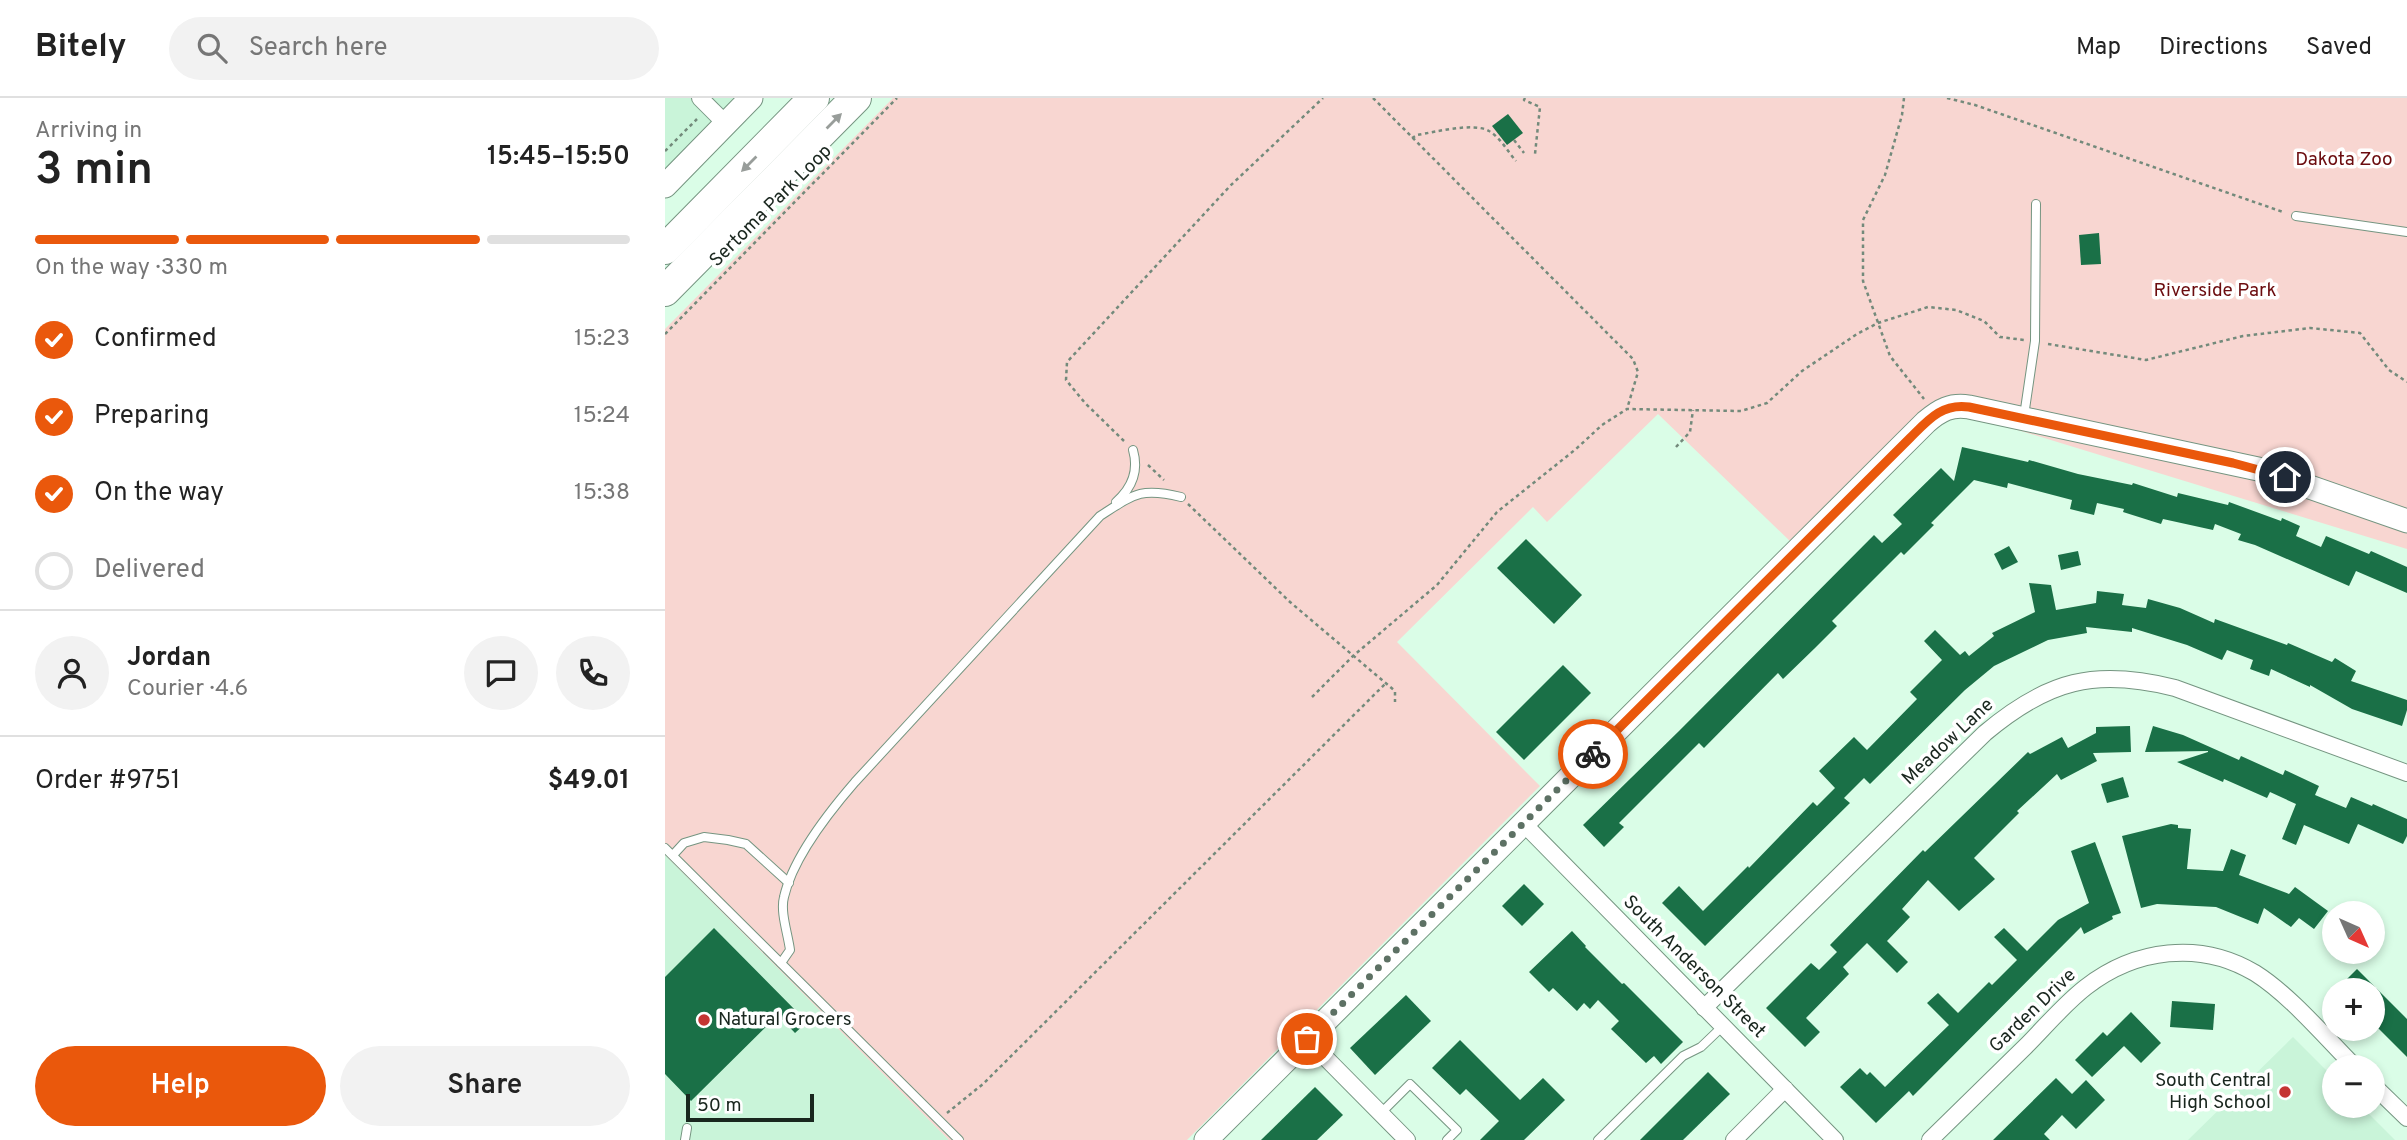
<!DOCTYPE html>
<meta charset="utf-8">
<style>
:root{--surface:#fff;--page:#f2f2f2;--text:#222;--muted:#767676;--line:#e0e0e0;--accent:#ea580c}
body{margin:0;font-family:Overpass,sans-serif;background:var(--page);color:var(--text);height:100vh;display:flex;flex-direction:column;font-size:26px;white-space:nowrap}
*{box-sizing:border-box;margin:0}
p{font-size:23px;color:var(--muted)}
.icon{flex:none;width:38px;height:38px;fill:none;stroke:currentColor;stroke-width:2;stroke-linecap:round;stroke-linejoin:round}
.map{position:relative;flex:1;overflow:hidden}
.panel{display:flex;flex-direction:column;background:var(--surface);width:665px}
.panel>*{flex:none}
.needle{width:46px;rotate:135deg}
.tools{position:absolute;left:1657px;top:803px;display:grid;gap:14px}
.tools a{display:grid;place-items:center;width:63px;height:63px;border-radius:50%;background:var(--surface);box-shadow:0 4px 10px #0003;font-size:35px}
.scale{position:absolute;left:21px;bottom:18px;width:128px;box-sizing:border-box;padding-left:7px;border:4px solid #19261e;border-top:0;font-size:19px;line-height:24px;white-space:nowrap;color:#19261e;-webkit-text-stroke:5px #fff;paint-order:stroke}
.pin{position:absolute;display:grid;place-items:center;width:60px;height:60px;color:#fff;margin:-30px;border:4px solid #fff;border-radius:50%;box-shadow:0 2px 7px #0007}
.courier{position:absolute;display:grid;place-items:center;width:70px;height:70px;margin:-35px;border:5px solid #ea580c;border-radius:50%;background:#fff;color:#222;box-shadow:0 2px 9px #0007}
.headline em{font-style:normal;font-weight:600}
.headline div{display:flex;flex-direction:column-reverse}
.headline{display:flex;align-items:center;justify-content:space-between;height:119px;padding:0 35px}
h1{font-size:46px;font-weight:600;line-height:52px}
.bar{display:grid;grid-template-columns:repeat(4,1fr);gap:10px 7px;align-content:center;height:84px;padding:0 35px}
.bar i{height:9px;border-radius:5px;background:var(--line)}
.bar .current{background:var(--accent)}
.bar p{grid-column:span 4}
.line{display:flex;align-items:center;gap:18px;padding:0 35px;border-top:2px solid var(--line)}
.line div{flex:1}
.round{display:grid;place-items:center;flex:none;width:74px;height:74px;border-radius:37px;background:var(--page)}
ol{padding:0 35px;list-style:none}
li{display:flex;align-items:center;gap:21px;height:77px}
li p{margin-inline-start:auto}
li .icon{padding:7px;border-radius:50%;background:var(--accent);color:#fff;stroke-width:4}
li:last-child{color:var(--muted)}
li i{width:38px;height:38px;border:4px solid var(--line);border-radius:50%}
.button{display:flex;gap:14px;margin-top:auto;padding:14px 35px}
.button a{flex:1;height:80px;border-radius:42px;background:var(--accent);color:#fff;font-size:28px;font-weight:600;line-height:80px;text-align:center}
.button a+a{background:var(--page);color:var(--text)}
header{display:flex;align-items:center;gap:42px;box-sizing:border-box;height:98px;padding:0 35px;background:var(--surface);border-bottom:2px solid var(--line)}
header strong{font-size:33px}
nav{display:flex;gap:38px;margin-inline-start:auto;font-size:24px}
.search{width:490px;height:63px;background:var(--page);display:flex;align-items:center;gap:18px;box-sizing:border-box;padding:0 24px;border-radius:38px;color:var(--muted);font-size:26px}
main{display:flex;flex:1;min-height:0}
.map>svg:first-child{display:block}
</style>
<header>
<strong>Bitely</strong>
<div class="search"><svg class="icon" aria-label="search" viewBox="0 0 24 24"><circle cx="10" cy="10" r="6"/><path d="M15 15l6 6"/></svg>Search here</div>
<nav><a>Map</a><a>Directions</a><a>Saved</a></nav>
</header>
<main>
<section class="panel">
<div class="headline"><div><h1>3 min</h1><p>Arriving in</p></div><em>15:45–15:50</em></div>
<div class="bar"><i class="current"></i><i class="current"></i><i class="current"></i><i></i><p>On the way · 330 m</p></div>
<ol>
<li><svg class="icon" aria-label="check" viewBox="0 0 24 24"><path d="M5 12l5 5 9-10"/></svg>Confirmed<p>15:23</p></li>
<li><svg class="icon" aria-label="check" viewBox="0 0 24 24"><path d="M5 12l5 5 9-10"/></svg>Preparing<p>15:24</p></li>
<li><svg class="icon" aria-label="check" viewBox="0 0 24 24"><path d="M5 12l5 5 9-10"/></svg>On the way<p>15:38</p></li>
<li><i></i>Delivered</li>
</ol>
<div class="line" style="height:126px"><a class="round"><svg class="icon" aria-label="person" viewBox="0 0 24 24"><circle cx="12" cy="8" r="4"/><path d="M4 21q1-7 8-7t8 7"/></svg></a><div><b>Jordan</b><p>Courier · 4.6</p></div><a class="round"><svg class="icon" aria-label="chat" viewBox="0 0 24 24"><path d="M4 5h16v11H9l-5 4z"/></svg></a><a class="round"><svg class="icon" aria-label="phone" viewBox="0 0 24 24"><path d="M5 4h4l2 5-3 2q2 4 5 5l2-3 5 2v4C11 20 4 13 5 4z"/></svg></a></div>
<div class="line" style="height:91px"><div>Order #9751</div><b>$49.01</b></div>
<div class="button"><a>Help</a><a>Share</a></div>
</section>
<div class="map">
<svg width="1742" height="1042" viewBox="0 0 1742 1042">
<rect width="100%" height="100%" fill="#dafde7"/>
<g fill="#c9f4d9">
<path d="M0,0H75L0,73Z"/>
<path d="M0,757L21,778L284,1042H0Z"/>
<path d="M1628,939L1669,980L1670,1008H1696L1730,1042H1523Z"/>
</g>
<path fill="#f8d6d1" d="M228,0H1742V451L1281,310L1130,448L993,316L882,424L868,409L732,544L875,688L522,1042H284L0,757V231Z"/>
<g fill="#1a7047">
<path d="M843,16L858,35L842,47L827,28Z"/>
<path d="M1434,135L1436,166L1416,167L1414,137Z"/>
<path d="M1297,349L1363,364L1364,362L1413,376L1467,387L1468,385L1512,399L1513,395L1563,407L1564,404L1616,423L1617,420L1635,428L1631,438L1656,449L1661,438L1704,456L1706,453L1742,469V495L1691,473L1684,488L1590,447L1573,442L1576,436L1550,426L1548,432L1498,421L1496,426L1458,414L1459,411L1432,405L1429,417L1405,411L1407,402L1343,385L1342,390L1309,382L1266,425L1269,427L1239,457L1236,454L1167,523L1172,528L1150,550L1118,581L1113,575L1039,650L1034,645L954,725L959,729L939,749L918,727L1014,633L1209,437L1217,445L1237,426L1228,417L1276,370L1289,383Z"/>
<path d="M861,441L917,497L889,526L832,470Z"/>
<path d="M1344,448L1353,464L1337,472L1329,456Z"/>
<path d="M1413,453L1416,467L1396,472L1393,457Z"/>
<path d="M1364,485L1386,487L1391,512L1431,505L1432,493L1459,496L1457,507L1481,510L1483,501L1515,510L1549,525L1550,521L1622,547L1623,545L1667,564L1670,560L1691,573L1686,583L1742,602V612L1737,628L1687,611L1645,587V589L1606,571L1604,578L1585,571L1588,562L1562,552L1557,562L1522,547L1467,530V534L1421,529L1422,535L1383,542L1329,568L1300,592L1205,686L1199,680L1179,700L1185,705L1040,848L997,805L1014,788L1038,813L1083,768L1084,770L1148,704L1152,708L1170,690L1154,673L1189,639L1202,652L1252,601L1245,594L1277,562L1259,543L1270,532L1295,557L1300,553L1304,558L1329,538L1327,535L1370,514Z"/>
<path d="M898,567L926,595L859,662L831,634Z"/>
<path d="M1465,628L1466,654L1428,655L1432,663L1396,682L1392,676L1352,713L1354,715L1309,760L1330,781L1294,813L1263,782L1237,811L1245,819L1222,843L1243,864L1232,875L1202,845L1178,869L1184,876L1141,920L1155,934L1140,949L1101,910L1146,865L1154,872L1172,854L1165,847L1258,752L1260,754L1363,654L1365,656L1397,639L1403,650L1431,635V629Z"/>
<path d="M1488,628L1518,637L1574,662L1576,658L1618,677L1620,672L1654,688L1650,697L1681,710L1686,699L1707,708L1708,706L1742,721V738L1738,746L1693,726L1684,746L1639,727L1631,747L1617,741L1631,706L1605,694L1602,700L1559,681L1558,684L1512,664L1543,654V653L1480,654Z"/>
<path d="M1458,679L1464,699L1442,705L1436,686Z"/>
<path d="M1506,726L1513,727V730L1526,731L1522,771L1558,773L1566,751L1581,757L1574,777L1624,796L1630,789L1663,813L1649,831L1634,820L1626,829L1599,810L1593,826L1551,809L1492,806L1476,810L1457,738Z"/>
<path d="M1430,744L1456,815L1447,818L1448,821L1419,836L1416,829L1248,998L1244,993L1211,1025L1175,989L1195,970L1202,977L1205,974L1220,989L1284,927L1262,905L1273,895L1293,915L1324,884L1327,887L1352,862L1329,839L1339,830L1362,853L1393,822L1424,805L1406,753Z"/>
<path d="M859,786L879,806L857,828L837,808Z"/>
<path d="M49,830L142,924L130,935L113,917L26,1003L0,976V879Z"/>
<path d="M907,833L921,848L920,849L957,886L959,885L1018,944L996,966L989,958L981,965L946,931L954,923L933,902L925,911L919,905L912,913L888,890L884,894L864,874Z"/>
<path d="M1692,871L1742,921V959L1708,925V892H1671Z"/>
<path d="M741,897L766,923L710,977L685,950Z"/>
<path d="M1507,903L1550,906L1548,932L1505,929Z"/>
<path d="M1466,914L1496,945L1476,965L1459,948L1427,979L1410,962L1438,934L1442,938Z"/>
<path d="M795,942L855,1002L878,980L900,1002L859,1042H815L834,1023L801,991L795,997L767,970Z"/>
<path d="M1043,974L1065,996L1018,1042H975Z"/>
<path d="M1391,980L1407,996L1421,982L1440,1002L1411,1031L1397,1017L1379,1036L1385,1042H1328Z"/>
<path d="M650,989L678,1017L652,1042H596Z"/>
</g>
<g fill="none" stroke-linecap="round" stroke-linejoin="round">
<defs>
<g id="lane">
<path d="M1631,118L1742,134"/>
<path d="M1359,318L1370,243L1371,106"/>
<path d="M451,404C467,390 474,373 468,352"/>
<path d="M0,750L294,1042"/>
<path d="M8,757L19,745L39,739L63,742L81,746L124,785"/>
<path d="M116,865L125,852C123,836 115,814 119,799C128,759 164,714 190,684L435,418C469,396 476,389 516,399"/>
<path d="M716,1015L745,986L792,1032L782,1042"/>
<path d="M20,1042L22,1030"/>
<path d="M933,1042L1018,958L1036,949L1058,928"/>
</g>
<g id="street">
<path d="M35,0L61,26"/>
<path d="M858,725L1170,1042"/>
<path d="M1039,910L1320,635C1383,582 1430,570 1510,590L1742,675"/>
<path d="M642,941L742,1042"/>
<path d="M1708,987L1742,1020"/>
<path d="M1069,1042L1120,991"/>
<path d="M1265,1042C1297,1011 1328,980 1360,949C1380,929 1399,906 1421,889C1470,851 1535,842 1590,875C1625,897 1661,940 1691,970"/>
</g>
<g id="secondary">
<path d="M0,88L86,0"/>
<path d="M541,1042L1261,324C1275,312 1286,306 1304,309L1593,371L1742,423"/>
</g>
<g id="highway">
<path d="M0,151L149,0"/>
<path d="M0,193L191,0"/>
</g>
</defs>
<use href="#lane" stroke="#759581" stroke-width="10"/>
<use href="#street" stroke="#759581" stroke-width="18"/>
<use href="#secondary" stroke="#759581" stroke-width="25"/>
<use href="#highway" stroke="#759581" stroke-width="32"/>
<g stroke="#738a7b" stroke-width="2.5" stroke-dasharray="3.5 3.5" stroke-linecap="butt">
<path d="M708,0L968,261L973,274L962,311"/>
<path d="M860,0L859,2L875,9L870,56"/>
<path d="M1239,0L1237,17L1220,77L1198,122V183L1225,258L1259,301"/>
<path d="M1282,0L1310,7L1618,114"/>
<path d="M747,40L752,37C770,34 809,24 824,33C835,39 843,54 851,63"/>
<path d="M849,42L859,55"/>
<path d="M0,53L32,21"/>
<path d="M0,236L232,0"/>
<path d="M1383,246L1481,262L1578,238L1645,230L1695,235L1724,272L1742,284"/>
<path d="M459,343L420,305L401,282L402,264L565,88L658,0"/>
<path d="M1011,349L1025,334L1028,312"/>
<path d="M483,367L499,382"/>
<path d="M523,406L625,504L730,593V604"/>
<path d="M647,599L688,558L772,487L832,414L911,351L937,327L962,311L1076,313L1102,305L1137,273L1192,236L1213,225L1263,209L1291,212L1319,223L1335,239L1359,242"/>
<path d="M282,1015L318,986L721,585"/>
</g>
<use href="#lane" stroke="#fff" stroke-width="8"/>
<use href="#street" stroke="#fff" stroke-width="16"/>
<use href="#secondary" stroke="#fff" stroke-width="23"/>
<use href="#highway" stroke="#fff" stroke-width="30"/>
</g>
<defs><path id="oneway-solid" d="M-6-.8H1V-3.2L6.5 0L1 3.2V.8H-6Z" transform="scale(1.75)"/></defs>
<g fill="#989d9a">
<use href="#oneway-solid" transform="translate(169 23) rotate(-45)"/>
<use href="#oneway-solid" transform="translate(84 66) rotate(135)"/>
</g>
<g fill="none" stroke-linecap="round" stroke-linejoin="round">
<path stroke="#5d7164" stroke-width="7" stroke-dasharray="0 12.6" d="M642,941L928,656"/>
<path stroke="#ea580c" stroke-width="9" d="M928,656L1245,340C1263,322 1277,305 1304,309L1568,365L1620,379"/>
</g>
<g fill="#c43533" stroke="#fff" stroke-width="2.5">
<circle cx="39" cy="922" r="7"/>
<circle cx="1620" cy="994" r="7"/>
</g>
<g text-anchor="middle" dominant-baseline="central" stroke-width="7" stroke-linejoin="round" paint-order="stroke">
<g font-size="19" fill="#6b0c0f" stroke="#fff">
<text x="1679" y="62">Dakota Zoo</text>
<text x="1550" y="193">Riverside Park</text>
</g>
<g font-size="19" fill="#19261e" stroke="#fff">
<text transform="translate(106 108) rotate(-45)">Sertoma Park Loop</text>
<text transform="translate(1283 644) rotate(-43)">Meadow Lane</text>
<text transform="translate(1029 869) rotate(45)">South Anderson Street</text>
<text transform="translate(1368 913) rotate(-44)">Garden Drive</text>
</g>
<g font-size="19" fill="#19261e" stroke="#fff" text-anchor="start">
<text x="53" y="922">Natural Grocers</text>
<text x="1606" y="983" text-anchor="end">South Central<tspan x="1606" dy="22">High School</tspan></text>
</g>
</g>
</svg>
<div class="tools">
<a><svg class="needle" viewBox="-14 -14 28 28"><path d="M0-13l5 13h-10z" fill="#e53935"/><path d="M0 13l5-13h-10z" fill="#767676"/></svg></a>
<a>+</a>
<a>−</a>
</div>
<div class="scale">50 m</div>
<div class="pin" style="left:642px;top:941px;background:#ea580c"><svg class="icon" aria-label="bag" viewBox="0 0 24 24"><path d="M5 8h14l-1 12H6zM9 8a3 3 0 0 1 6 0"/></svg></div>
<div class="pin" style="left:1620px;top:379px;background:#1f2937"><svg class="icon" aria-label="home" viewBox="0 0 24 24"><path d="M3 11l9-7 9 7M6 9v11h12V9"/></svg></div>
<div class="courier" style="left:928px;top:656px"><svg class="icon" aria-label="bike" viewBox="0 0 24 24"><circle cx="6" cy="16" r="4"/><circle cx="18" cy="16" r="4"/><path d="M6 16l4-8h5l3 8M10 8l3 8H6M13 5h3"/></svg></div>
</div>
</main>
